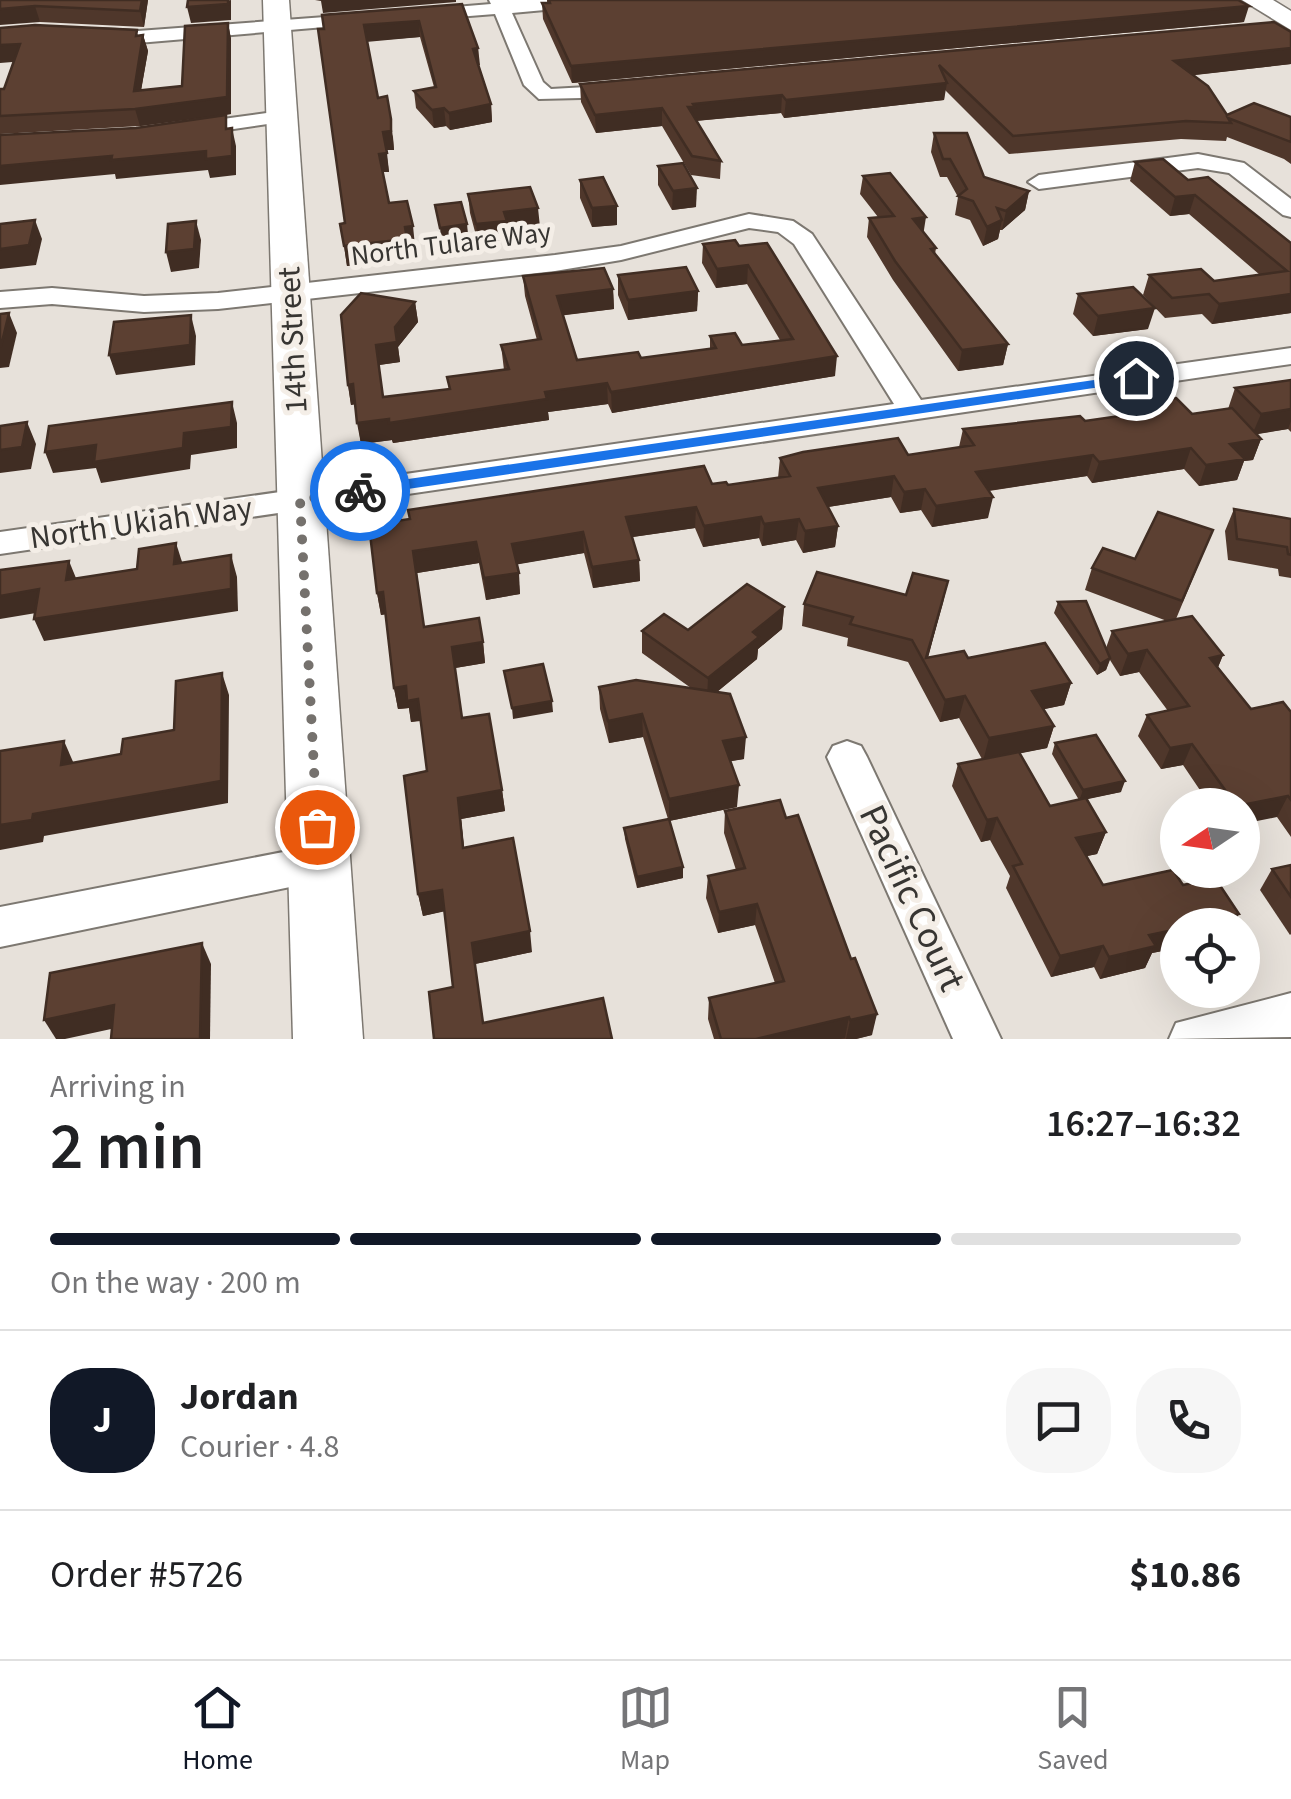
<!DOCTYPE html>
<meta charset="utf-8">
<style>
:root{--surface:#fff;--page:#f6f6f6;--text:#202124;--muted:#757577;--line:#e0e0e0;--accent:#111827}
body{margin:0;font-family:"Source Sans 3",sans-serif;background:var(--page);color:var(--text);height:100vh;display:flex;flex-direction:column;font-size:38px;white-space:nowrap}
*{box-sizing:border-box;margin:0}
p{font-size:32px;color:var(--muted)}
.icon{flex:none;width:55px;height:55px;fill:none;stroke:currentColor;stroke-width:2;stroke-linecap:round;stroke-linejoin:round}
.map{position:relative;height:1039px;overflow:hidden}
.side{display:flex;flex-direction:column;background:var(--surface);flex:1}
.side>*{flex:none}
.needle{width:65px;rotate:257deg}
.buttons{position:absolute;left:1160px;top:788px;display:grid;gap:20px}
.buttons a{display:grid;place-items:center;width:100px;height:100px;border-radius:50%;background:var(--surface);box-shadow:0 10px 40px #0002;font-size:50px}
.pin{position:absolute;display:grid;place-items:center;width:85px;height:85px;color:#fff;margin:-42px;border:5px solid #fff;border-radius:50%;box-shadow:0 2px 10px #0007}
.courier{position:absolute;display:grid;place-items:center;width:100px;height:100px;margin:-50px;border:8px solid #1a73e8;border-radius:50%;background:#fff;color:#222;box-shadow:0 2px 12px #0007}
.head em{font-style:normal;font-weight:600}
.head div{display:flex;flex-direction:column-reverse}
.head{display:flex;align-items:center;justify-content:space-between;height:170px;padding:0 50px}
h1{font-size:65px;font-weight:600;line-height:75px}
.bar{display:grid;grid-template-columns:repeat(4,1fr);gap:15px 10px;align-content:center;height:120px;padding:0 50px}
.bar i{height:12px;border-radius:8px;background:var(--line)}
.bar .active{background:var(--accent)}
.bar p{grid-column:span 4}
.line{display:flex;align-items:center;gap:25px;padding:0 50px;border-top:2px solid var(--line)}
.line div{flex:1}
.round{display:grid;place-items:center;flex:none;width:105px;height:105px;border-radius:40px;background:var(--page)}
.tab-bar{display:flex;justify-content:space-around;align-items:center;height:140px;border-top:2px solid var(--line);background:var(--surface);font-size:28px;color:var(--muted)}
.tab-bar a{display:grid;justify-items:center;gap:5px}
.tab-bar .active{color:var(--accent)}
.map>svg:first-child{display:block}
</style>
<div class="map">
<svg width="1291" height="1039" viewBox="0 0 1291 1039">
<rect width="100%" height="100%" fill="#e7e1da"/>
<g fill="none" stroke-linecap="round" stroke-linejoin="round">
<defs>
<g id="street">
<path d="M489,0H608L599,5L512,13L543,82L551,89L623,85L633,91L623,97L539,99L524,85L495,14L419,20L410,15L419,10L491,4Z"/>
<path d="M366,14L375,19L372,23L138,43L100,41L91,35L100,29L138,31Z"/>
<path d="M281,111L291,117L288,121L186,136L175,130L186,124Z"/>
<path d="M1198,154L1244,163L1291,199V217L1283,215L1229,173L1198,168L1039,189L1028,182L1039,175Z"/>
<path d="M749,214L793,221L812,234L921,400L1291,348V364L0,554V532L894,404L794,244L778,232L749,228L621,260L555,271L218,309L144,312L52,304L0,308V292L52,288L144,296L218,293L555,255L621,246Z"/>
<path d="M847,741L861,746L867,757L1001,1039H953L827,757L833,746Z"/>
<path d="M319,845L334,850L340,863L334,876L319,881L0,947V907Z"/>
<path d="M1291,993V1037L1169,1039L1176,1023Z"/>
</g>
<g id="secondary">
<path d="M263,0H289L363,1039H293Z"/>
<path d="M1242,0H1273L1291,11V30Z"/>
</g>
</defs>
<use href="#street" stroke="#7d7871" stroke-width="4"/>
<use href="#secondary" stroke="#7d7871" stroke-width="3"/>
<use href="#street" fill="#fff" fill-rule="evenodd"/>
<use href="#secondary" fill="#fff" fill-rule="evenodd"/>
</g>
<g fill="#4f372b">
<path d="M0,0H148L144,27L40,22Z"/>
<path d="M547,0H1238L1244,22L572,83L543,19L542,3H547Z"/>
<path d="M462,4L478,48L479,65L491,104L492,122L450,130L446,126L434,128L416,108L414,91L434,87L420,37L367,41L378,98L393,137L394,150H386L389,172H383L389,203L415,246H408L409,259L347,266L344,246L345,223L318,29Z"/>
<path d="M228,23L231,39V114L140,126L0,134V89L138,35H143L148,51L141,90L182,86Z"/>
<path d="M1291,32V64L1193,75L1227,115L1291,117V164L1284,159L1227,137L1226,141L1181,139L1009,154L945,90L944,100L784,118L781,113L696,121L721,161L720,179L691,175L662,126L596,133L581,102L580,84Z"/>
<path d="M934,133L984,177L1029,191L1025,210L1002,230H1000L998,239L983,246L970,220L955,215L958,197L947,177H940L931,152Z"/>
<path d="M1135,162L1188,180L1291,243V313L1212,324L1202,314L1165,318L1143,295L1149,275L1214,281L1260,275L1189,214L1170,216L1130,181Z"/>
<path d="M658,166L696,207L672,210L658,185Z"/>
<path d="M863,176L924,233L936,248L935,254L1008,344L1003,365L958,371L893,280L867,237L869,218L878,217L860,194Z"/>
<path d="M580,180L617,225L592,227L580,198Z"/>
<path d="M468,194L540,227L508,231L509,240L478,243L470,213Z"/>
<path d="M735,240L835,376L612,413L608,404L548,412L549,420L393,443L392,440L361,444L355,404L351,405L348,385L415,302L418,322L398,347L400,362L379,365L383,397L449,389L447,377L504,370L501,345L537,340L525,296L523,276L613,289L614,309L563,315L577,360L641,358L710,349V336L742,345L780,340L747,284L716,288L702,263L703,244Z"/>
<path d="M618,275L698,291L697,311L628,320L618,295Z"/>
<path d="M1078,294L1148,329L1093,336L1073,314Z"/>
<path d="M1291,380V432L1288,429L1256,434L1261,439L1253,460L1244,461L1237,480L1199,486L1184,469L1092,483L1087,476L989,491L988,518L932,527L921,510L900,513L891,497L828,507L838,526L835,547L803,553L796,540L762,546L759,538L703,547L695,528L632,537L639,560L640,581L593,588L584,553L517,564L520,594L486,600L479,563L417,573L424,627L483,642L485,663L455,668L462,718L502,790L505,811L461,819L464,847L532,952L475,964L434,1039L453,987L444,911L423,916L418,894L427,771L421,721L411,722L409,708L398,709L394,688L386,614L381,615L377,593L369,525L712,484L728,485L778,478L780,458L908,455L959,447L963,429L1085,421L1143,413L1147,402L1192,414L1228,409L1235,388Z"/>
<path d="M1234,509L1291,519V578L1279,576L1278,569L1228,560L1225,531Z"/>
<path d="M1213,530L1176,619L1223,655L1218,667L1251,709L1291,712V837L1277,817L1242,805H1210L1183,765L1161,769L1138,736L1147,715L1168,711L1139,672L1120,676L1110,660L1106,670L1097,675L1054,613L1058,602L1106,648L1112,631L1167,621L1085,590L1092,568L1135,559Z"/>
<path d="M948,581L928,658H968L1071,683L1064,705L1044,709L1054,726L1047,748L1020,753L1050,806L1079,800L1052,754L1055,743L1121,792L1086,799L1106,832L1097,854L1087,856L1103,885L1178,925V948L1152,953L1145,968L1100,979L1094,967L1051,977L1006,888L1010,876L990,840L981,842L952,786L958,764L982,759L959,718L940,722L908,662L847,646L848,638L802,626L804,604L906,595Z"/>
<path d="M784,607L782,629L758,649L757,659L717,692L744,759L730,761L737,807L669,821L683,878L637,888L625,839L624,828L668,819L643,737L609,743L600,709L599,687L691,688L642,653V631L688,630Z"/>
<path d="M725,811L872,1035L856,1039H714L708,1019L709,998L775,983L755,925L718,933L706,898L708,876L736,870L724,833Z"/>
<path d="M1291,865V934L1290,935L1260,890L1272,869Z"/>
</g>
<g fill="#402d23">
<path d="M142,0H148L144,27L140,11Z"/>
<path d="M231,0V20L191,23L187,7Z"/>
<path d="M315,0H456V2L323,13L321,1Z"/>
<path d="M35,6L40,22L0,25V9Z"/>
<path d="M1249,6L1244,22L572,83L571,66Z"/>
<path d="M419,21L420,37L366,42L364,25Z"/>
<path d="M228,23L231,39V114L140,126L135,109L227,97Z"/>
<path d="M143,35L148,51L138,108L134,91Z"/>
<path d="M20,44L25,61L0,63V45Z"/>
<path d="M478,48L480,65H475L473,49Z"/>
<path d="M1291,48V64L1169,78L1174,61Z"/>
<path d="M947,83L944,100L784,118L786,100Z"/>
<path d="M782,95L781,113L694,121L688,107L693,104Z"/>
<path d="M491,104L492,122L450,130L449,113Z"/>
<path d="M444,108L446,126L434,128L432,110Z"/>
<path d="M662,108V126L596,133L595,115Z"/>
<path d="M391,119L394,150H385L383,132Z"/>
<path d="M232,128L236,146V175L210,178L208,170L116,179L115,174L0,185V166Z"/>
<path d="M387,153L389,172H382L379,154Z"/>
<path d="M697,188L696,207L672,210L673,191Z"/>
<path d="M1029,191L1025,210L1002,230L1006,211Z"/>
<path d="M1195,195L1189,214L1170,216L1175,197Z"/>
<path d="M617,206V225L592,227V208Z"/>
<path d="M538,208L540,227L508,231L509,240L478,243L476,224L504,212Z"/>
<path d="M926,217L923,236L913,219Z"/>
<path d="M35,220L42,239L36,265L0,269V249Z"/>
<path d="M1002,220L998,239L983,246L987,227Z"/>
<path d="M196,221L201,240L199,268L171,272L166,252Z"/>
<path d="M467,224L468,234L441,237L440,228Z"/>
<path d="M413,226L415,246H408L409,259L347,266L344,246L405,227Z"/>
<path d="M748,265L747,284L716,288L717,269Z"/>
<path d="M613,289L614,309L558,316L557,296Z"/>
<path d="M698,291L697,311L628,320V300Z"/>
<path d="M1291,294V313L1212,324L1219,304Z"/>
<path d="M415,302L418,322L398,347L400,362L379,365L376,345L395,327Z"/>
<path d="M1155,308L1148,329L1093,336L1098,316Z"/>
<path d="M9,313L17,333L9,367L0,368V346Z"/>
<path d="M191,315L196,336L195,365L116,375L109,355Z"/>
<path d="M1008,344L1003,365L958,371L962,350Z"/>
<path d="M837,356L835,376L612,413L611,392Z"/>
<path d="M607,383L608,404L548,412L549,420L393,443L392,440L361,444L357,423L545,392Z"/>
<path d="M353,384L356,404L351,405L348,385Z"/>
<path d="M232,402L237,423V448L191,455L190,469L101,483L96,468L53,473L45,452L184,433Z"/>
<path d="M1291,409V421L1288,429L1252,435L1261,414Z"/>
<path d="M27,422L36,444L31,469L0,473V450Z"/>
<path d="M1261,439L1253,460L1244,461L1237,480L1199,486L1206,465L1230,444Z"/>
<path d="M1191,448L1184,469L1092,483L1099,462Z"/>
<path d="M1093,455L1087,476L972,493L976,472Z"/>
<path d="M894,476L891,497L815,509L818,488Z"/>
<path d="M925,489L921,510L900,513L904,492Z"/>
<path d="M993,497L988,518L932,527L936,506Z"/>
<path d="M696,507L695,528L626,538V517Z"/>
<path d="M761,517L759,538L703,547L704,526Z"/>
<path d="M799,519L796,540L762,546L764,524Z"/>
<path d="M838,526L835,547L803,553L805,531Z"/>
<path d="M583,532L584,553L514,565L512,544Z"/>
<path d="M476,542L479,563L417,573L413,551Z"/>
<path d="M176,543L183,565L174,564Z"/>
<path d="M231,555L237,577L238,611L44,641L34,619Z"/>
<path d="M639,560L640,581L593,588L592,567Z"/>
<path d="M69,561L78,583L66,580Z"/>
<path d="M519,573L520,594L486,600L484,578Z"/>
<path d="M948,581L943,603L926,664L925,663Z"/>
<path d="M39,589L48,611L0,619V596Z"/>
<path d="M383,592L387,614L381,615L377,593Z"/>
<path d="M784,607L782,629L758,649L757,659L707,700L708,678L753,632Z"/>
<path d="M483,642L485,663L455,668L452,647Z"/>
<path d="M1147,650L1139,672L1120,676L1128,654Z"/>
<path d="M1223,655L1214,677L1210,658Z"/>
<path d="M1110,658L1106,670L1097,675L1100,664Z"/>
<path d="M222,673L229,695L228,803L44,836L43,842L0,850V825L33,814L221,781Z"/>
<path d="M1071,683L1064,705L1026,713L1032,691Z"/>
<path d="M406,686L418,699L422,720L411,722L409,708L398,709L394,688Z"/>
<path d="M965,696L959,718L940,722L945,700Z"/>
<path d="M552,701L553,712L513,719L512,708Z"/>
<path d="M642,714L643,737L609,743L608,721Z"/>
<path d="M1054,726L1047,748L983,761L989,738Z"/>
<path d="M746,737L744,759L721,763L723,741Z"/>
<path d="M64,741L74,764L61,765Z"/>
<path d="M1192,744L1183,765L1161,769L1170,748Z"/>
<path d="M1125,781L1121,792L1079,801L1083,790Z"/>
<path d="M739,785L737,807L669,821V799Z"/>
<path d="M502,790L505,811L461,819L466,869L458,798Z"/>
<path d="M1288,796L1277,817L1242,824V805Z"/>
<path d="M997,818L990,840L981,842L987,820Z"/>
<path d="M1106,832L1097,854L1068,860L1076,838Z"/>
<path d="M683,867V878L637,888V877Z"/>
<path d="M442,890L446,911L423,916L418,894Z"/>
<path d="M757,904L755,925L718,933L719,912Z"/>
<path d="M1239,914L1233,925H1193Z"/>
<path d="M1178,929V948L1152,953L1145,968L1100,979L1109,957L1149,935Z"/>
<path d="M530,931L532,952L475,964L472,943Z"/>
<path d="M202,943L211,964L210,1039H200Z"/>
<path d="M1103,946L1094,967L1051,977L1060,956Z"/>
<path d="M114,1005L125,1026L65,1039H56L44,1020Z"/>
<path d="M877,1014L872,1035L856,1039H846L850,1020Z"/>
<path d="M849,1017L845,1038L840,1039H756Z"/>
</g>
<g fill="#5c4032" stroke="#402d23" stroke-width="2.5">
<path d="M0,0H142L140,11L35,6L0,9Z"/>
<path d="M188,0H228V4L187,7Z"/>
<path d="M549,0H1238L1249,6L571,66L542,3H550Z"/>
<path d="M462,4L478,48L473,49L491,104L449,113L444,108L432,110L414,91L436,87L419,21L364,25L378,98L387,96L391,119V131L383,132L387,153L379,154L389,203L407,201L413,226L405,227L407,239L344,246L340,224L345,223L318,29H324L322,15Z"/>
<path d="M1274,22L1291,32V48L1174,61L1208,86L1227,115L1254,103L1291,117V142L1228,118L1231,123L1186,121L1013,136L939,65L947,83L786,100L782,95L693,104L695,107H688L721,161L692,156L662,108L595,115L580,84Z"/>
<path d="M228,23L227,97L135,109L0,116V89H4L20,44L0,45V28L35,25L137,30L136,36L143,35L134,91L182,86L185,26Z"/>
<path d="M226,115V129L232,128V156L206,159V151L111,160L112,156L0,166V135L136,128Z"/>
<path d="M934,133H967L984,177L1029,191L1006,211L997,208L1002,220L987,227L973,201L958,196L967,189L950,159H943Z"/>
<path d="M1163,159L1188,180L1208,177L1291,243V294L1219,304L1209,294L1172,298L1149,275L1201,269L1214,281L1287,271L1195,195L1175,197L1135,162Z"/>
<path d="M683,163L697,188L673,191L658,166Z"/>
<path d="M890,173L926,217L913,219L936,248L931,249L1008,344L962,350L895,261L869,218L894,216L863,176Z"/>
<path d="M603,177L617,206L592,208L580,180Z"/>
<path d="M530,187L538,208L504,212L507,221L476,224L468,194Z"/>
<path d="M461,202L467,224L440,228L435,205Z"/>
<path d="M35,220L29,245L0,249V224Z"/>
<path d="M196,221L194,249L166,252L168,224Z"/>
<path d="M735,240L739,246L767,243L837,356L611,392L607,383L545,392L547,399L389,423V419L357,423L353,384L348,385L341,315L361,293L415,302L395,327L397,342L376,345L383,397L450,389L447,377L509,369L501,345L541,339L523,276L604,268L613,289L557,296L577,360L638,352L641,358L716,348L710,336L735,333L742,345L793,339L748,265L717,269L703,244Z"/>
<path d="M686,267L698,291L628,300L618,275Z"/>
<path d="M1133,287L1155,308L1098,316L1078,294Z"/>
<path d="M9,313L1,346H0V314Z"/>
<path d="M191,315L190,345L109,355L114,322Z"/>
<path d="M1291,380V409L1261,414L1235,388Z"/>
<path d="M1176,398L1192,414L1232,408L1261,439L1230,444L1245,459L1206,465L1191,448L1099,462L1093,455L976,472L993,497L936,506L925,489L904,492L894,476L818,488L838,526L805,531L799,519L764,524L761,517L704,526L696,507L626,517L639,560L592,567L583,532L512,544L519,573L484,578L476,542L413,551L424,627L479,618L483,642L452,647L462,718L489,714L502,790L458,798L463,848L513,838L530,931L472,943L483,1023L603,998L612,1039H434L429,992L453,987L442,890L418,894L404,776L427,771L418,699L407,701L406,686L394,688L383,592L377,593L369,525L410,519L408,510L704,466L712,484L726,482L728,485L790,476L780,458L803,452L898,438L908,455L974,445L963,429L1080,416L1085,421L1155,411L1147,402Z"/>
<path d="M232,402L231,427L184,433L183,448L94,462L96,445L45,452L49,426Z"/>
<path d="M27,422L22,447L0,450V426Z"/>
<path d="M1234,509L1291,519V555L1288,554L1287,547L1237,539Z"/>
<path d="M1158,512L1213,530L1182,601L1092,568L1103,548L1135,559Z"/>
<path d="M176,543L174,564L231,555V589L34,619L39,589L0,596V570L69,561L66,580L137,569L139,549Z"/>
<path d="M817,572L906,595L913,573L948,581L926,658L964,651L968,658L1045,643L1071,683L1032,691L1054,726L989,738L965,696L945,700L912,640L850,624L853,617L804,604Z"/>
<path d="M747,584L784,607L753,632L759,637L708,678L642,631L664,614L688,630Z"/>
<path d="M1086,601L1110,658L1100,664L1058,602Z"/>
<path d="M1192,616L1223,655L1210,658L1251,709L1283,702L1291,712V800L1288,796L1242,805H1236L1192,744L1170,748L1147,715L1189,706L1147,650L1128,654L1112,631Z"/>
<path d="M543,664L552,701L512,708L504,671Z"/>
<path d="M222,673L221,781L33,814L32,820L0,825V751L64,741L61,765L121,754L123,739L174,730L176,681Z"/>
<path d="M636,680L730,694L746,737L723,741L739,785L669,799L642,714L608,721L599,687Z"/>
<path d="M1096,735L1125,781L1083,790L1055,743Z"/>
<path d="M1019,752L1050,806L1086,798L1106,832L1076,838L1103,885L1173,870L1183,885L1215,878L1239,914L1193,925H1178V929L1149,935L1156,946L1109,957L1103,946L1060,956L1013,866L1022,864L997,818L987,820L958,764Z"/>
<path d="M780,800L786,818L798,815L851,959L855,958L877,1014L850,1020L849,1017L756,1039H721L709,998L784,981L757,904L719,912L708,876L745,868L725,811Z"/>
<path d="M669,819L683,867L637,877L624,828Z"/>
<path d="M1291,865V897L1272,869Z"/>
<path d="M202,943L200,1039H111L114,1005L44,1020L50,973Z"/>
</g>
<path fill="#1a73e8" d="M1136,374L1141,375V381L360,496L352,491L360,486Z"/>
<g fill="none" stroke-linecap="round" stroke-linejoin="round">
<path stroke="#75716d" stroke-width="10" stroke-dasharray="0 18" d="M317,827L300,500L360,491"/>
</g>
<g text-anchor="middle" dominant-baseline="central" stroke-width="10" stroke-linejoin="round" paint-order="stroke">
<g font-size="28" fill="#373532" stroke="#f4eee7">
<text transform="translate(451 244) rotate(-7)">North Tulare Way</text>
</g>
<g font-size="32" fill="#373532" stroke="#f4eee7">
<text transform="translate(293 340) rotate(-93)">14th Street</text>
<text transform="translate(141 523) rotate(-8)">North Ukiah Way</text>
</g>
<g font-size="38" fill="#373532" stroke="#f4eee7">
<text transform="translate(912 898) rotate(65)">Pacific Court</text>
</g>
</g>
</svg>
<div class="buttons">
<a><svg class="needle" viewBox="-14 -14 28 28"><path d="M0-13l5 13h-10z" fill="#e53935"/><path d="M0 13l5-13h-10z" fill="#757577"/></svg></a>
<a><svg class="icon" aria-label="locate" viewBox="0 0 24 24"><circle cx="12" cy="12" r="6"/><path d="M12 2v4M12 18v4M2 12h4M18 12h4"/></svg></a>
</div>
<div class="pin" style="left:317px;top:827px;background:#ea580c"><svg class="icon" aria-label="bag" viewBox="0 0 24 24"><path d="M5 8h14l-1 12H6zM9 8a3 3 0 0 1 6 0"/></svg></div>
<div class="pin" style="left:1136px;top:378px;background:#1f2937"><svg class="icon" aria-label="home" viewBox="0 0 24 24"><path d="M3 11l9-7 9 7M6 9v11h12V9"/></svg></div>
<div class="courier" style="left:360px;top:491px"><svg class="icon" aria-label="bike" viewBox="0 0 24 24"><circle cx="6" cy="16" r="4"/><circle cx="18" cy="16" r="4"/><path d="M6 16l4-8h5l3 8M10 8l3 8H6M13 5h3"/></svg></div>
</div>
<section class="side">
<div class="head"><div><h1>2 min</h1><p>Arriving in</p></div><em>16:27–16:32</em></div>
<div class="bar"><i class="active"></i><i class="active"></i><i class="active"></i><i></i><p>On the way · 200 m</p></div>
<div class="line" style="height:180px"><b class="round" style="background:var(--accent);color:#fff">J</b><div><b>Jordan</b><p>Courier · 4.8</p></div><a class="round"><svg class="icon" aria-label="chat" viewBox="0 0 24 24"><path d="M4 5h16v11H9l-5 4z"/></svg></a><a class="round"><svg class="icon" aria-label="phone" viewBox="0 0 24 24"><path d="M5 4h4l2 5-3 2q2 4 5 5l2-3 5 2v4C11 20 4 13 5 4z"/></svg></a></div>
<div class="line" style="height:130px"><div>Order #5726</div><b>$10.86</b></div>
</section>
<nav class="tab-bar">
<a class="active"><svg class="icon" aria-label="home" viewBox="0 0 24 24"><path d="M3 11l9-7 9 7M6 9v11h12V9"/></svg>Home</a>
<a><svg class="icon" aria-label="map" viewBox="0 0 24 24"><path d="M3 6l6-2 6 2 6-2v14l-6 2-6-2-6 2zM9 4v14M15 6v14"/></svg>Map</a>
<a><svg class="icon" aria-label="saved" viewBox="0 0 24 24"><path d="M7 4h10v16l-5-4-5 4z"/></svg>Saved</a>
</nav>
